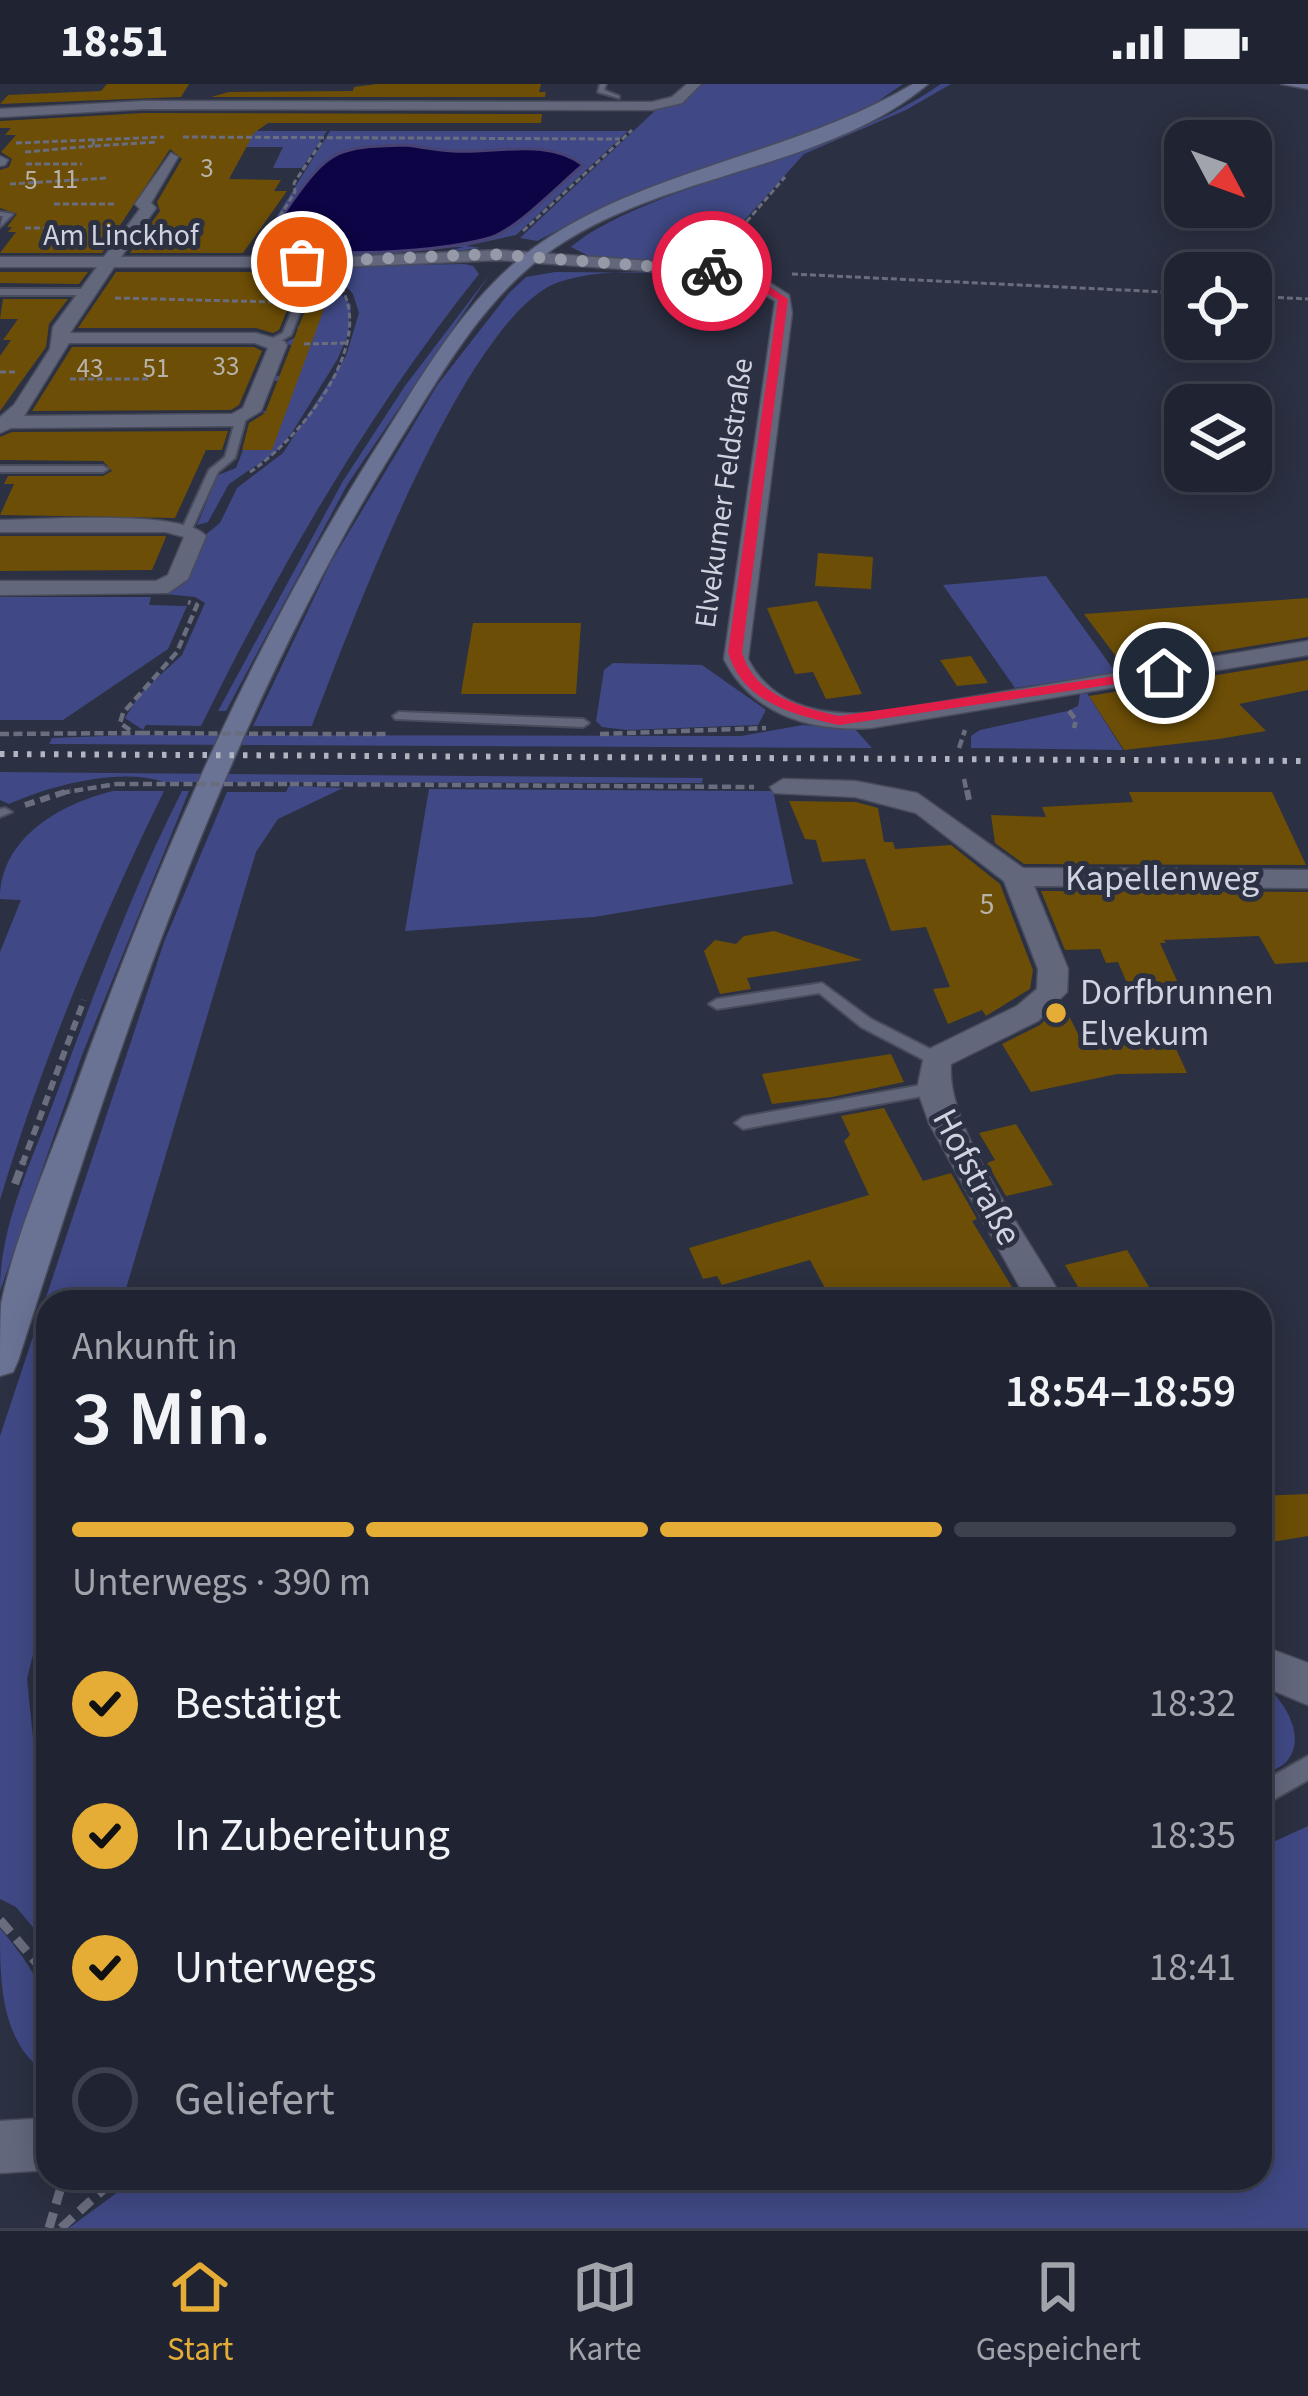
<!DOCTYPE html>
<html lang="de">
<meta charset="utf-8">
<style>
:root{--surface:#202432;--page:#2d303e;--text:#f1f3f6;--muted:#a2a4ac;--line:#3d414d;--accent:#e5ad35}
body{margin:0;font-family:"Source Sans 3",sans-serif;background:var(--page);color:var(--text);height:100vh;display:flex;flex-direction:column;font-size:45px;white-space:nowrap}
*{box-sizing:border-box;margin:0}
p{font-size:39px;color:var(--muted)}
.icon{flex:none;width:66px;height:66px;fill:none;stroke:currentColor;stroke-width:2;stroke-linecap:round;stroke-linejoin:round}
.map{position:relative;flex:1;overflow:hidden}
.sheet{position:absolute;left:36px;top:1206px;width:1236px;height:900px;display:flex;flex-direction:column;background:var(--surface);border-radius:36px;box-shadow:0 6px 30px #0003,0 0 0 3px var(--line)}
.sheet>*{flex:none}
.needle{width:78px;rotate:131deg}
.controls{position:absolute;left:1164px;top:36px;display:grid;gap:24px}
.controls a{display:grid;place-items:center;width:108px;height:108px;border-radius:24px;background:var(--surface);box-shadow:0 6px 30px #0003,0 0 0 3px var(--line);font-size:60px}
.pin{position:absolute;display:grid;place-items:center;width:102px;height:102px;color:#fff;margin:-51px;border:6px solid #fff;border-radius:50%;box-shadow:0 3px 12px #0007}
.courier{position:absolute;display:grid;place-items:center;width:120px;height:120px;margin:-60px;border:9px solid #e11d48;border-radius:50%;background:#fff;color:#222;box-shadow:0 3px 15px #0007}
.head em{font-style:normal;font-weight:600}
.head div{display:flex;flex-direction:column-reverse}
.head{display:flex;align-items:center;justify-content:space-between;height:204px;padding:0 36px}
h1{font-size:78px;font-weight:600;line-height:90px}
.bar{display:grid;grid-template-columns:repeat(4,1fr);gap:18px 12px;align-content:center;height:144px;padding:0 36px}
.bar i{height:15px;border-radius:9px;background:var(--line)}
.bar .current{background:var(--accent)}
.bar p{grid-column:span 4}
ol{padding:0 36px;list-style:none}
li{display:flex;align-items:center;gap:36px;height:132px}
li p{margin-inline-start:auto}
li .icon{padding:12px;border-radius:50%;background:var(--accent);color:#111;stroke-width:4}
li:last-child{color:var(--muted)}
li i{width:66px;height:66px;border:6px solid var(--line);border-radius:50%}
.status{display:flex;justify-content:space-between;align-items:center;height:84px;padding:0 60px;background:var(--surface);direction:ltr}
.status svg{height:33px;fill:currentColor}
.tabs{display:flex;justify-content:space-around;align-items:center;height:168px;border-top:3px solid var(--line);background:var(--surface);font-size:33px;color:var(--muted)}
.tabs a{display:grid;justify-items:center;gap:6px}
.tabs .current{color:var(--accent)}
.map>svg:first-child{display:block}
</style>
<div class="status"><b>18:51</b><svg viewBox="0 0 49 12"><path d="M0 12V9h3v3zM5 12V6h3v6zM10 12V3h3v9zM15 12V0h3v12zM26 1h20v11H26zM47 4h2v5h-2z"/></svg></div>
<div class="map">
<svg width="1308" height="2144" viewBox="0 0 1308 2144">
<rect width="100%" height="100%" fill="#2b3042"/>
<g fill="#404985">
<path d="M703,0H903L865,26L821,47L604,123L537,157L520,154L659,23L683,17Z"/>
<path d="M941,0H951L906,26L804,70L705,180L589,172L571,163C595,142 632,127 666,113C757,78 860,56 941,0Z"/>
<path d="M191,47H327L302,84H273L283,63H184Z"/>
<path d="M330,47H628L516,151L466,162L481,164L438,169L464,163C430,163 405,169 375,171C334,174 293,172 252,172Z"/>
<path d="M321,182H336L332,200L351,221L348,251L337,276L293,347L276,368L229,400L208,438L197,441L218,391L236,384L243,366H272L263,327H275L296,297H271L273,292L299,291L300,264L284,259L312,245H297L298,242L317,241L327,211H310L327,208L330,201L315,200Z"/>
<path d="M345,182L465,180L473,182L479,190C368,329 280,482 201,642L146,641L143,646L125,634L140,610L182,571L205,519L195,513L164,510L184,499L204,452L220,439L237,404L283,369L346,272L359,229L353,210L339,195Z"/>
<path d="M555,188L696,189C653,188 601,184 559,198C465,230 348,549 312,642H253L331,478L438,300L509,209L526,193Z"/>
<path d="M490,190L347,401L226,627H218L343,397L405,302Z"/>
<path d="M1046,492L1116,589L1015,604L943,501Z"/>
<path d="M0,513H151L149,521L187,522L168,565L63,636H0Z"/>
<path d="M613,579L702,581L766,626L758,641L627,646L602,643L596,637L604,586Z"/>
<path d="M1087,609L1123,666L971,664V652L980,646L1067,627L1078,622L1080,610Z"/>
<path d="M803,641L855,645L872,664L49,660L52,654L130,651L741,652Z"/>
<path d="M0,688L703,694L702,699L164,698C118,683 50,702 9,720L0,716Z"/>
<path d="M289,702L343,704L278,735L256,768L122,1218H48V1510L27,1595L34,1664L48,1695V1861L16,1823L0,1815V1352L164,858L227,708H286Z"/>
<path d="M429,705L773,707L793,800L594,833L405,847Z"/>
<path d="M113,707H164C99,840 43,974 0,1116V868L21,816L0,815C0,754 60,720 113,707Z"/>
<path d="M182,707H189L82,971L0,1207C0,1140 32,1077 55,1014C94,911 132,805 182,707Z"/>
<path d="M1260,1598C1282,1612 1308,1652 1287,1677C1281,1684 1269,1688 1260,1691Z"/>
<path d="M1308,1742V2144H69L126,2102L183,2094H1260V1764Z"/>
<path d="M0,1844C49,1903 48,1916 48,1990C0,1960 0,1896 0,1844Z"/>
</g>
<path fill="#0c0445" stroke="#474273" stroke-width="3" d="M406,61C421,63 437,66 453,67C495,70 548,53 583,81C559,101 522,140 495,152C458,167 302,180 274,153C275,140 283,131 291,119C330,64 338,63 406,61Z"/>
<g fill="#6c4e06">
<path d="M107,0H189L181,13L0,20L8,11L101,7Z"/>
<path d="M377,0H541L539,8H546L545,13H211L229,8L353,7L354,3Z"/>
<path d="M144,29L542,30L541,39H268L254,49L229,95L281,96L274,107H287L243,169H130L160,127L157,118L182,75L170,65L102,169H0L16,148H8L12,143H7L17,130L0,124V86L9,83L12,75L1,68L16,51H5L11,44H0V37Z"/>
<path d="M0,188H88L79,200L0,199Z"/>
<path d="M116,188H303L279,246L273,249L256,244H78Z"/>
<path d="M311,211H329L272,366H242L249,339L265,329Z"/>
<path d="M3,215H68L49,240L46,263L0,327V272L11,256H3L18,235H0Z"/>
<path d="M72,263H254L262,267L239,321L231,326L32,327Z"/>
<path d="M228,347L222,366H206L175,434L0,431L14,400H4L8,392H103L112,387L103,377L0,376V353L12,348Z"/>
<path d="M0,452H165L166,453L152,486L0,487Z"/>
<path d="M818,469L873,473L871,505L815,502Z"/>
<path d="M1308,514V553L1124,583L1084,530Z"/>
<path d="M817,517L862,610L826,615L813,588L795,590L767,524Z"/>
<path d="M473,539H581L576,610H461Z"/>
<path d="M971,572L988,599L957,602L940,576Z"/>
<path d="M1308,576V606L1239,620L1266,647L1219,655L1124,666L1089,612Z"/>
<path d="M1129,708H1272L1306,781L1024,780L995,759L991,731L1046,733L1042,723L1133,718Z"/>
<path d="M789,717L856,718L878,724L884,758H893L895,765L951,761L1000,800L1033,886L1030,905L986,932L982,926L948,940L933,905L950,903L926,843L891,847L865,775L822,778L816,756L805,755Z"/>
<path d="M1041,807L1308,808V878L1275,880L1259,852L1164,856L1166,859H1160L1182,908L1132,911L1118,878L1106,879L1100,865L1065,866Z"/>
<path d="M774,847L862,876L747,894L751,905L720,910L704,867L715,856L736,860L744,852Z"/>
<path d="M1055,926L1070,934L1079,952L1167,945L1187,989L1117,990L1031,1008L1002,960L1040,941Z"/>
<path d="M891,970L904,998L832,1013L772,1020L762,990Z"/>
<path d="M884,1024L923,1097L951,1089L977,1135L972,1137L1021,1218H840L833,1204L826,1206L810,1176L722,1201L717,1192L703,1195L689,1164L869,1111L844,1057L850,1051L841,1032Z"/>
<path d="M1016,1040L1053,1101L1006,1112L987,1079L995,1076L979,1049Z"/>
<path d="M1127,1166L1158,1218H1087L1065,1181Z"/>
<path d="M1308,1410V1452L1260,1460V1412Z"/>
</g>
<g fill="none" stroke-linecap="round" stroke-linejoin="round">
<defs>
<g id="service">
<path d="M600,0H606L604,6L619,12V14L598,8Z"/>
<path d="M0,128L13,130L0,143L3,132H0Z"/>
<path d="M311,187L315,189L291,251L277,259H271V255L283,249L307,189Z"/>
<path d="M0,205H85L89,208L85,211H0Z"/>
<path d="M241,331L246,334L235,374L218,388L191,447H183L182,445L209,386L225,373L236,334Z"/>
<path d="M0,382H103L108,385L103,388H0Z"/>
<path d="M399,628L583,635L589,639L583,643L395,635L393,632Z"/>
<path d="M5,724L12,728L0,733V725Z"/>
<path d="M822,899L871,935L942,971L944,975L942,979H930L861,943L819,909L717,925L709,920L717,915Z"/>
<path d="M933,999L941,1005L939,1009L743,1045L735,1039L743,1033Z"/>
<path d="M1308,1672V1696L1260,1723V1699Z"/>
</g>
<g id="minor">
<path d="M687,0H701L682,19L652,26L144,25L0,33V25L144,17L652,18L672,13Z"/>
<path d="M171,69L178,73L151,119L156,124L121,173H342L499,166L717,182L761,193L789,211L792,229L748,575C775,628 835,634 888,627L1308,557V571L871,644C812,648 752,631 724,575L775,217L749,201L717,192L499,176L342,183H114L70,249H256L284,257L287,261L261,327L236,342L11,344L0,349V333L14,321L50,265L53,243L97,183H0V173H104L140,125L135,120ZM69,259H255L268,264L243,324L232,330L24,332Z"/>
<path d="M0,72L8,76L5,81L0,82Z"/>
<path d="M0,436C41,436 183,425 206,452L188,495L168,509L0,511V497H156L168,491L184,453L166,448H0Z"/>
<path d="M783,695L855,697L917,709L1023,784L1308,786V804L1034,802L1068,885L1067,908L1038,937L951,980C945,1046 1032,1156 1064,1218H1028L929,1039L917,1005L925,967L1017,922L1037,905L1038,885L1004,797L916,729L855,713L774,709L770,703Z"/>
<path d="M1260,1561L1308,1579V1621L1260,1601Z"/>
<path d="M48,2034V2086L0,2089V2037Z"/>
</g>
<g id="secondary">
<path d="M913,0H928C824,88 655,88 542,173C480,220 439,294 398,359C222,643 119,960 18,1277L13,1288L0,1292C0,1269 0,1242 1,1220C15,1152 51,1071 75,1005C158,776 253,555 385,350C423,290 462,223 517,177C625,87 789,74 913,0Z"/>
<path d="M1281,0H1308V5Z"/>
</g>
</defs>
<use href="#service" stroke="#494c5c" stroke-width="4"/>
<use href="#minor" stroke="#494c5c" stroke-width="3"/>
<use href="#secondary" stroke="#494c5c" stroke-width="3"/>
<g stroke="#696d7d" stroke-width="3" stroke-dasharray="6 3" stroke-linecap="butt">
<path d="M183,53L620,55"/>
<path d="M94,55L93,62L157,58"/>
<path d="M16,59L164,53"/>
<path d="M25,68L93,62"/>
<path d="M26,80H82"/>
<path d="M10,100L107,94"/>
<path d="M54,120H116"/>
<path d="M25,144H101"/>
<path d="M523,147L632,46"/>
<path d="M272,156L269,150L295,108L294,99L322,57"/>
<path d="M723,165L785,93"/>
<path d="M792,190L1185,209"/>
<path d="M1251,212L1308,215"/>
<path d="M115,214L276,218"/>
<path d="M304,260L348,259"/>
<path d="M0,288H17"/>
<path d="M70,295H150"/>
<path d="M250,388C298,356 376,263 341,203"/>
</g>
<g stroke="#696d7d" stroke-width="4.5" stroke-dasharray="9 4.5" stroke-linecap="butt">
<path d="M1069,627L1076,636L1074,644"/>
<path d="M130,646L120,639L123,629L177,568L197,521L188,518"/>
<path d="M0,650L141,649"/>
<path d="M309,650H388"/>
<path d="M600,650L766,644"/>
<path d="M959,664L965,646"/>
<path d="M964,695L967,709"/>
<path d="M290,700L754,703"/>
<path d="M61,709L116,700"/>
</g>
<g stroke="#696d7d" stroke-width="6" stroke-dasharray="10 6" stroke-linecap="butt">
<path d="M967,706L970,721"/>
<path d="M25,721L71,706"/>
<path d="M22,1081L84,916"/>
</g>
<path stroke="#696d7d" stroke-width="8" stroke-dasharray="14 8" stroke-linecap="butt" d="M15,1100L23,1078"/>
<g stroke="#696d7d" stroke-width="9" stroke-dasharray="16 9" stroke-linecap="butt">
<path d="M0,1836L48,1892"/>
<path d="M49,2144L63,2096"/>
<path d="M61,2144L116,2094"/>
</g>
<use href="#service" fill="#62677c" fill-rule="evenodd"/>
<use href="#minor" fill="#62677c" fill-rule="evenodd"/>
<use href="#secondary" fill="#6b7395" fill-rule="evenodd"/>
<path stroke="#b1b5c2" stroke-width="6" stroke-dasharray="4.5 9" stroke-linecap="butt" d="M0,670L1308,677"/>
<g stroke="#696d7d" stroke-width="4.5" stroke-dasharray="9 4.5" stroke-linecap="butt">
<path d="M141,649L309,650"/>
<path d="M116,700H290"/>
</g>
</g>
<path fill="#e11d48" d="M712,184L758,195L788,215L742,568C754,611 799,623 839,632L1164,585L1169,592L839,641C793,631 742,618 728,568L778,216L751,200L709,189Z"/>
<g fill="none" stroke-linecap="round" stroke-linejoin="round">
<path stroke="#969aa8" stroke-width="12" stroke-dasharray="0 21.6" d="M302,178L490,170L712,187"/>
</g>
<circle fill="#e5ad35" stroke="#2b3042" stroke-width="4.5" cx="1056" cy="929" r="12"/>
<g text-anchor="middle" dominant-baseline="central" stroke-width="10" stroke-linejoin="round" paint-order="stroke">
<g font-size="27" fill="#b7b2a9">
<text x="207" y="84">3</text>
<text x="65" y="95">11</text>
<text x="31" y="96">5</text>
<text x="226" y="282">33</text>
<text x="90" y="284">43</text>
<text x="156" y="284">51</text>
</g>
<g font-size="30" fill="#d0d3df" stroke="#2b3042">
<text x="121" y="151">Am Linckhof</text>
<text transform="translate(724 409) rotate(-82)">Elvekumer Feldstraße</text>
</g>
<g font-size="30" fill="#b7b2a9">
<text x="987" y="820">5</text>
</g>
<g font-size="36" fill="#d0d3df" stroke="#2b3042">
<text x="1162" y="794">Kapellenweg</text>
<text transform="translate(977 1093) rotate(62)">Hofstraße</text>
</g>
<g font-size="36" fill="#d0d3df" stroke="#2b3042" text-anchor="start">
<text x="1080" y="908">Dorfbrunnen<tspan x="1080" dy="41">Elvekum</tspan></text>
</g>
</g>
</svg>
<div class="controls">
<a><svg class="needle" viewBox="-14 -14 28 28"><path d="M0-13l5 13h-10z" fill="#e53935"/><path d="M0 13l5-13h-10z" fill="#a2a4ac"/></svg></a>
<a><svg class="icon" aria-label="locate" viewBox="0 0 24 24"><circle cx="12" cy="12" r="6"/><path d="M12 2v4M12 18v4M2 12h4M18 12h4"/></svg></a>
<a><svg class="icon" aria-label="layers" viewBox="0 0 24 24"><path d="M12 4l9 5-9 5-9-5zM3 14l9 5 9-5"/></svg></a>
</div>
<div class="pin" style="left:302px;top:178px;background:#ea580c"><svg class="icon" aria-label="bag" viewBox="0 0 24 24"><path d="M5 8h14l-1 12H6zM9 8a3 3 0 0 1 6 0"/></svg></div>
<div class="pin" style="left:1164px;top:589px;background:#1f2937"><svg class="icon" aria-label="home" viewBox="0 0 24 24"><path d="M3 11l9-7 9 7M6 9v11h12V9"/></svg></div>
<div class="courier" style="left:712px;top:187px"><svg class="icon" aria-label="bike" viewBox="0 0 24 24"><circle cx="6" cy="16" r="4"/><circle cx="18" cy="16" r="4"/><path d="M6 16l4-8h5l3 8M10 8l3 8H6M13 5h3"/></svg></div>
<section class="sheet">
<div class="head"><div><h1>3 Min.</h1><p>Ankunft in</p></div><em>18:54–18:59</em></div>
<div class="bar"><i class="current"></i><i class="current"></i><i class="current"></i><i></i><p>Unterwegs · 390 m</p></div>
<ol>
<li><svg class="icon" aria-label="check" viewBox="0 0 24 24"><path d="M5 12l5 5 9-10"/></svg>Bestätigt<p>18:32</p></li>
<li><svg class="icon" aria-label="check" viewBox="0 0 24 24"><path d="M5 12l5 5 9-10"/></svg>In Zubereitung<p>18:35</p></li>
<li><svg class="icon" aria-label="check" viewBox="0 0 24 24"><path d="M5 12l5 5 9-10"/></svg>Unterwegs<p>18:41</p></li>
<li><i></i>Geliefert</li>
</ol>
</section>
</div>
<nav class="tabs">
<a class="current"><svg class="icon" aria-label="home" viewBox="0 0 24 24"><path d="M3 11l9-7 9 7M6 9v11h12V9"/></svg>Start</a>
<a><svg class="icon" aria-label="map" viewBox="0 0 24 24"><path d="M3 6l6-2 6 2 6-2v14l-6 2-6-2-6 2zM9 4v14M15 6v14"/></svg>Karte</a>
<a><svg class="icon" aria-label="saved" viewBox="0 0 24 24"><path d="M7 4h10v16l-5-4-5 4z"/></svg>Gespeichert</a>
</nav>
